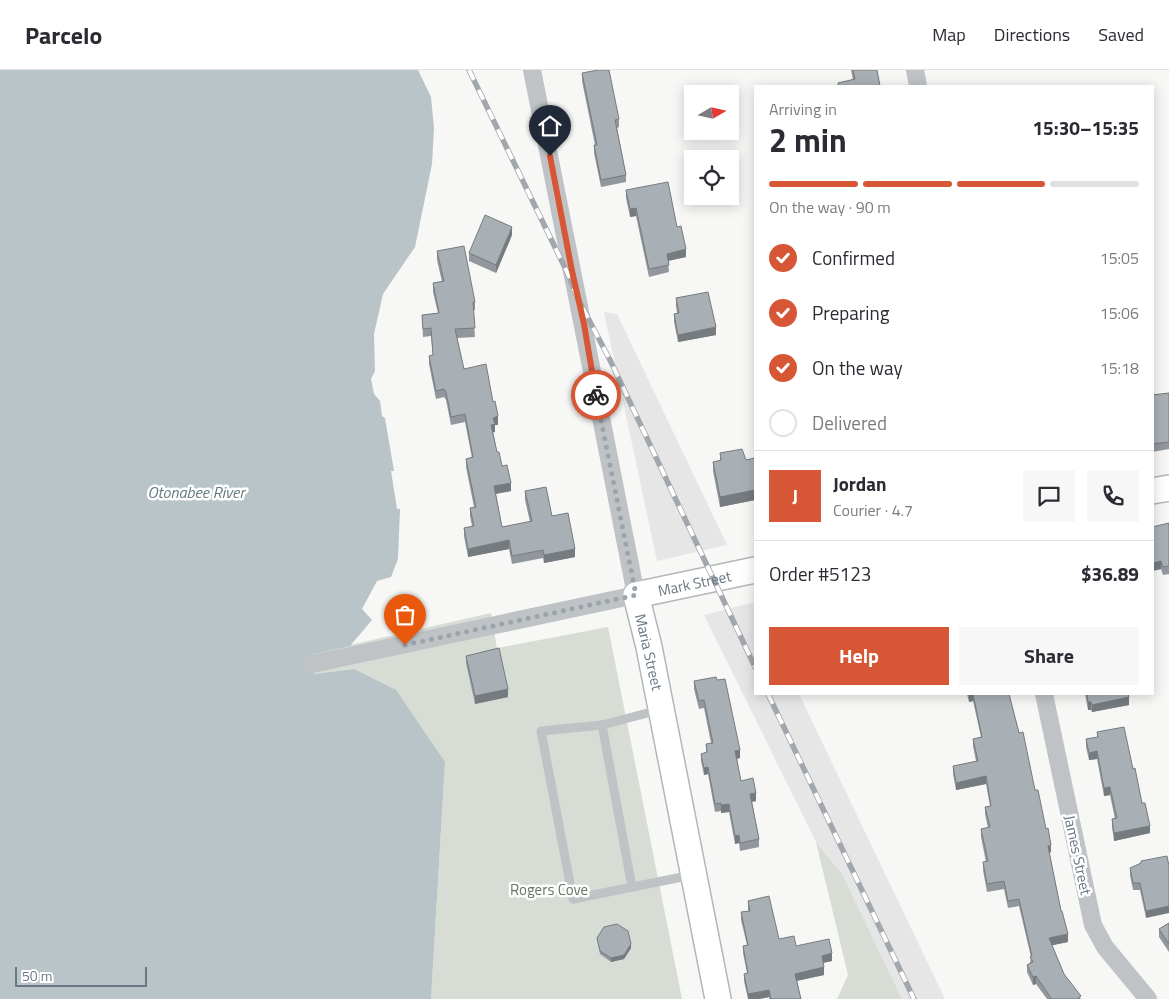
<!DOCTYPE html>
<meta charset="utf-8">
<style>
:root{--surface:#fff;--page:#f7f7f7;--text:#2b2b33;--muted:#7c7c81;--line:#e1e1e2;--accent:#d65636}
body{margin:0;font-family:"Titillium Web",sans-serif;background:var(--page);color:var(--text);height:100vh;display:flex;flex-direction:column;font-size:19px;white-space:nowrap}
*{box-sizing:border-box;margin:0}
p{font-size:16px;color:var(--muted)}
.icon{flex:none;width:28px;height:28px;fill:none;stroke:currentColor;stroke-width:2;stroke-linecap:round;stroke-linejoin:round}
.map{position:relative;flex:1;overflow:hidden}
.sheet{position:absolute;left:754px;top:15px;width:400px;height:610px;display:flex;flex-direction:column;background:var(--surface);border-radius:0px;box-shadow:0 2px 12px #0003}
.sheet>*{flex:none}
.needle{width:32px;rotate:81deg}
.buttons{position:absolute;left:684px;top:15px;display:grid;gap:10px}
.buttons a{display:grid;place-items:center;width:55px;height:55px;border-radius:0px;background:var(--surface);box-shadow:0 2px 12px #0003;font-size:25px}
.scale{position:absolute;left:15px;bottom:12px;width:132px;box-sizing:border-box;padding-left:5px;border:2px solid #697883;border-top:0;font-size:14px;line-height:18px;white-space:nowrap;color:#697883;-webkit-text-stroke:4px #fff;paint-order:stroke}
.pin{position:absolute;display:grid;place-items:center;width:42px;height:42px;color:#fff;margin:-51px -21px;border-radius:50% 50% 50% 0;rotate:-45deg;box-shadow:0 0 5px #0007}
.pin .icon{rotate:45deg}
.courier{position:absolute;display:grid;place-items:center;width:50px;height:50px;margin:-25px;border:4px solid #d65636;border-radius:50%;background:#fff;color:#222;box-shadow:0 1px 6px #0007}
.overview em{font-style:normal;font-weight:700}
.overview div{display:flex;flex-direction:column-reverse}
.overview{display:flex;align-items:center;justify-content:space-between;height:85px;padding:0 15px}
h1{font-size:32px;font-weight:700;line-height:38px}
.bar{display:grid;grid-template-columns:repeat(4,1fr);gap:8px 5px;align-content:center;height:60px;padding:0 15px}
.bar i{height:6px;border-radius:4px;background:var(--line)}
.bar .selected{background:var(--accent)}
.bar p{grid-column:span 4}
.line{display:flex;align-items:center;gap:12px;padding:0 15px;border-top:1px solid var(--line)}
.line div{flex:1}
.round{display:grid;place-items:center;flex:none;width:52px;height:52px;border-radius:0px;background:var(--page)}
ol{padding:0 15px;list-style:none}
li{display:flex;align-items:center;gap:15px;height:55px}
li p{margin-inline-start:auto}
li .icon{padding:5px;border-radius:50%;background:var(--accent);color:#fff;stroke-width:4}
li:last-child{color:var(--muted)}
li i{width:28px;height:28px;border:2px solid var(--line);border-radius:50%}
.cta{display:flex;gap:10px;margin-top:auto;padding:10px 15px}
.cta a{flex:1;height:58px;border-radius:0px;background:var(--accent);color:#fff;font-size:20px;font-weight:700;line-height:58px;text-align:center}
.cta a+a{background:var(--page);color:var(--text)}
header{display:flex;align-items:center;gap:30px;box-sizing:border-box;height:70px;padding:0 25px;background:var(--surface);border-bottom:1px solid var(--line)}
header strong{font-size:24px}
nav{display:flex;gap:28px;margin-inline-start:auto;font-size:18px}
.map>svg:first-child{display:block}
</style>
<header>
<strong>Parcelo</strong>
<nav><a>Map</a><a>Directions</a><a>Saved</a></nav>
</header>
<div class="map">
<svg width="1169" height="929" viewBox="0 0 1169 929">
<rect width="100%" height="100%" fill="#f7f7f5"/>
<g fill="#e5e6e5">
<path d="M604,242L617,244L727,475L657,491Z"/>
<path d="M755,532V624H799L945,929H902L842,804L816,772L704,545Z"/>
</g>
<g fill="#d7dcd4">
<path d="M491,543L497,578L608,557L682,929H431L445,692L354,599L314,604L310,584Z"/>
<path d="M816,772L842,804L902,929H837L848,905Z"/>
</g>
<path fill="#b8c4c8" d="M0,0H418L431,27L434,58L432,94L415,177L383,224L374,264L375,301L371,309L374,324L380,331L382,346L385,348L394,401H391L397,439H400L398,489L391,507L377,511L362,539L372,550L350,576L310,585L314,604L354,599L396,620L445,692L431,929H0Z"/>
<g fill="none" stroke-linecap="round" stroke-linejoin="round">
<defs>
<g id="secondary">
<path d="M1152,421L1169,418"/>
<path id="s1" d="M718,929L649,577L636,525L755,500"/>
</g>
</defs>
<use href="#secondary" stroke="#b1b7bb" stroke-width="28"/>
<g stroke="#bfc3c6" stroke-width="9">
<path d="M659,640L602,655L541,661L573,829L692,805"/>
<path d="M602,655L632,817"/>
</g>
<g stroke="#bfc3c6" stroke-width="18">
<path d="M915,0L918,16"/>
<path d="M312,594L636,525C601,350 568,175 532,0"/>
<path d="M1044,624L1093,855L1105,877L1148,929"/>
</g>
<use href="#secondary" stroke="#fff" stroke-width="25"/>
<defs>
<g id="rail">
<path d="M469,0L568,204L578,229L610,290L755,597"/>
<path d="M768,624L914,929"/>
</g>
</defs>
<use href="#rail" stroke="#a1a7ac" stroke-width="5.5"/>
<use href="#rail" stroke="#fff" stroke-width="4" stroke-dasharray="11" stroke-linecap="butt"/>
</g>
<g fill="#91979c">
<path d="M851,0H877L880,16H838V13L853,10Z"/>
<path d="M582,3L619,49V57L617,58L626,105V112L601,117L594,83V75H595L582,11Z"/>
<path d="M626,120L686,187L668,191L669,202L649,207L636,146L630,147L626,128Z"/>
<path d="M512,165L496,203L469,191V183Z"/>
<path d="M437,181L475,232V240H473L475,267L457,268L464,299L498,355H495V362H493L497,382L511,421L496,424L502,457L530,452L525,430V421L552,446L575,487L544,493L543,488L512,494L509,479L468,487L464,466V458L472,456L470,446V438L474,437L466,397V389L472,388L465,352L451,355L446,330L444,327L436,329L429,294V286L433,285L431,266L423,267L422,245L438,243L433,222V213L442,212L437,190Z"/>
<path d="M676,228L716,265L678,272L674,252V244L677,243L676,236Z"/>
<path d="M1169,323V379L1152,382V325Z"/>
<path d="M720,383L746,390L755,388V430L720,437L713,401V392L720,391Z"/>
<path d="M1169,453V504L1163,505L1161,499L1152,501Z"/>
<path d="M466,586L508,627L475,634L466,593Z"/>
<path d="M694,611L740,688L737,689L741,711L756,731L752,732L759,769V777L740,781L739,773L735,774L729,742L721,743V741L715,742L708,704L704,705L701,691V684L706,683V674L711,673L704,638L699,639L694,619Z"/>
<path d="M967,624H1009L1051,782L1049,783L1068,872L1052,875L1064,904L1081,929H1047L1036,914L1033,915L1027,902V895L1030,893L1031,887L1019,836L1008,838L1004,819L987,822L983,800V792H986L981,767V759L988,758L985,744V737L990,736L986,714L956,720L953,704V696L976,691L973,676V669L981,667L973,631L969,632Z"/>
<path d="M1085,624H1128L1129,635L1092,642L1091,640H1088Z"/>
<path d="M1097,662L1133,699L1150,763L1114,771L1112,757V749H1115L1110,725L1104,726L1097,689L1089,690L1086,677V669L1097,667Z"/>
<path d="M1169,796L1146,848L1140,820H1133L1130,805V798Z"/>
<path d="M748,831L779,869L832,891L823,893L824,905L797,911L801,929H769V927L759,929H748L744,911V904L747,903L743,883V876L747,875L741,850V842L748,841Z"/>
<path d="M1169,853V882L1159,867V859Z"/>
<path d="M597,868L631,878L624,889L611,892L600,884Z"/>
</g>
<g fill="#767b7f">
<path d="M636,138V146L630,147V139Z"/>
<path d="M512,157V165L496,203V195Z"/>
<path d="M686,179V187L667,191V184Z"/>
<path d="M716,257V265L678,272V265Z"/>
<path d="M498,346V355H495V362L491,363V355L493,348Z"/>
<path d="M511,413V421L494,424V416Z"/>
<path d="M755,420V430L720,437V427Z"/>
<path d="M509,470V479L468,487V479Z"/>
<path d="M575,479V487L544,493V485Z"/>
<path d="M1161,491V499L1152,501V493Z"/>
<path d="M508,619V627L475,634V626Z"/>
<path d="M969,624H973V631L969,632Z"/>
<path d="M1129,627V635L1092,642V635Z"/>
<rect x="1088" y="632" width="3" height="8"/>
<path d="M740,680V688L735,689V681Z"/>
<path d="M1097,681V689L1089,690V683Z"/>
<path d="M708,697V704L704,705V698Z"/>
<path d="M986,706V714L956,720V713Z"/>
<path d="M1110,717V725L1104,726V718Z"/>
<path d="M756,723V731L750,732V724Z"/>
<path d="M729,734V742L721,743V735Z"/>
<path d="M1150,756V763L1114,771V763Z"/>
<path d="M739,765V773L735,774V766Z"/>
<path d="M1051,775V782L1048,784V776Z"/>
<path d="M1169,836V843L1146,848V841Z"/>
<path d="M1068,864V872L1049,876V868Z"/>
<path d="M631,874V878L624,889L611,892V888Z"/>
<path d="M832,883V891L822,893V886Z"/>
<path d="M824,897V905L795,911V904Z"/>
<path d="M1036,906V914L1033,915V907Z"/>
<path d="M769,920V927L759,929H748V924Z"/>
</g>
<g fill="#a9b0b5" stroke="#767b7f">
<path d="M598,0H609L619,49L615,50L626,105L601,110L594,75H597L582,3Z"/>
<path d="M853,0H877L880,16H838V13L855,9Z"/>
<path d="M668,112L677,157L681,156L686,179L667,184L669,195L649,199L636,138L630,139L626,120Z"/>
<path d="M485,145L512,157L496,195L469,183Z"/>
<path d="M464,176L475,232H473L475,258L455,259L464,299L486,294L493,332L495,331L498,346L493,348L495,354L491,355L497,382H499L502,396L507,395L511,413L494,416L502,457L532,451L525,421L546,417L552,446L568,443L575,479L544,485L543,480L512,486L509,470L468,479L464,458L474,456L470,438L476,437L466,389L473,387L465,344L451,347L446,322L444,319L436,321L429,286L433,285L431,258L423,259L422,245L439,243L433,213L444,211L437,181Z"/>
<path d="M708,222L716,257L678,265L674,244L679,243L676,228Z"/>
<path d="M1169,323V372L1152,374V325Z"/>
<path d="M742,379L746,390L755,388V420L720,427L713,392L721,390L720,383Z"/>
<path d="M1169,453V496L1163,497L1161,491L1152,493V457Z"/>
<path d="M499,578L508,619L475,626L466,586Z"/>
<path d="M716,607L717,610L725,609L740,680L735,681L741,711L753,708L756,723L750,724L759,769L740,773L739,765L735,766L729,734L721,735V733L715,734L708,697L704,698L701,684L707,682L706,674L713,673L704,630L699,631L694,611Z"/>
<path d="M973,624H1009L1019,663L1023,662L1035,720H1038L1046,759L1048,758L1051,775L1048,776L1061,841H1062L1068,864L1049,868L1064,904L1081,926L1077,929H1049L1051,928L1036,906L1033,907L1027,895L1033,892L1030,887L1032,886L1019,829L1008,831L1004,811L987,814L983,792L988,791L981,759L990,757L985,737L991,736L986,706L956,713L953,696L978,691L973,669L982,667Z"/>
<path d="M1087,624H1128L1129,627L1092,635L1091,632H1088Z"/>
<path d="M1124,657L1133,699L1135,698L1142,733H1145L1150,756L1114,763L1112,749L1117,748L1110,717L1104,718L1097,681L1089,683L1086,669L1098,667L1097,662Z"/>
<path d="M1167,786L1169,796V836L1146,841L1140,813H1133L1130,798L1141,793V791Z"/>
<path d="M769,826L779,869L794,866L796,876L829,869L832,883L822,886L824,897L795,904L801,929H771L769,920L748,924L744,904L748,903L743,876L748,875L741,842L750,841L748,831Z"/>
<path d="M1169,853V874L1159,859Z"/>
<path d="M617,854L628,861L631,874L624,885L611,888L600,881L597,868L604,857Z"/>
</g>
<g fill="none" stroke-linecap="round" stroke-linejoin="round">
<path stroke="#9ba4ab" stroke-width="5" stroke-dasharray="0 9" d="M405,575L636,525L596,325"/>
<path stroke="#d65636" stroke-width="6" d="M550,86L572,201L584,254L596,325"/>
</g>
<g text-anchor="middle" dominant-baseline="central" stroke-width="5" stroke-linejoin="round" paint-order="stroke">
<g font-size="15" fill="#697883" stroke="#fff">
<text stroke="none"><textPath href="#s1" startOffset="472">Mark Street</textPath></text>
<text transform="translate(649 582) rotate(77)">Maria Street</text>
<text transform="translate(1078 785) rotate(78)">James Street</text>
</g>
<g font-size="15" fill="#677663" stroke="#fff">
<text x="549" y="819">Rogers Cove</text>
</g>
<g font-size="16" font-style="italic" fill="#64797f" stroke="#fff">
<text x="196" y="422">Otonabee River</text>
</g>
</g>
</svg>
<div class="buttons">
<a><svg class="needle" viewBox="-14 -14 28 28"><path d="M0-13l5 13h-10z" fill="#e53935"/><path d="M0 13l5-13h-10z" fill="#7c7c81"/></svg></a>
<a><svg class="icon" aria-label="locate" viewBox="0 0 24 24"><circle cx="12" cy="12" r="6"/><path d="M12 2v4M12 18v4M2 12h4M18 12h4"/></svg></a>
</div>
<div class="scale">50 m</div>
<div class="pin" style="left:405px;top:575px;background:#ea580c"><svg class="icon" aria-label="bag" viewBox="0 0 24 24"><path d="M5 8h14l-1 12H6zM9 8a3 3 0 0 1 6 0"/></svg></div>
<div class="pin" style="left:550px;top:86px;background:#1f2937"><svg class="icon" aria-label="home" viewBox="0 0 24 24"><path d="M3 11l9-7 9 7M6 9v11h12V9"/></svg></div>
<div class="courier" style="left:596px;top:325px"><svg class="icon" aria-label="bike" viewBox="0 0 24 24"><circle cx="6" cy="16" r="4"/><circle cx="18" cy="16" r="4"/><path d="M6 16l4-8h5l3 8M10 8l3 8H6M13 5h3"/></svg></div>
<section class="sheet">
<div class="overview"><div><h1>2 min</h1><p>Arriving in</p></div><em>15:30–15:35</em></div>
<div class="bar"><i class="selected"></i><i class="selected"></i><i class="selected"></i><i></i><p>On the way · 90 m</p></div>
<ol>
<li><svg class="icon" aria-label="check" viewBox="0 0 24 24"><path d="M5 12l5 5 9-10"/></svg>Confirmed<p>15:05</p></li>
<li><svg class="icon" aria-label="check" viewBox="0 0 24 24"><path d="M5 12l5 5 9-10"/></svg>Preparing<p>15:06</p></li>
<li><svg class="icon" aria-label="check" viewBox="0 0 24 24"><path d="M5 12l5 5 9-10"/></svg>On the way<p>15:18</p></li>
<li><i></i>Delivered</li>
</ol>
<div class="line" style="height:90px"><b class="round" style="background:var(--accent);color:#fff">J</b><div><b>Jordan</b><p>Courier · 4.7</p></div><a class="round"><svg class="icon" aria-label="chat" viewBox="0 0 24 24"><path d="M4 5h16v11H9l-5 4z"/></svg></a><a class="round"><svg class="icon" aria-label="phone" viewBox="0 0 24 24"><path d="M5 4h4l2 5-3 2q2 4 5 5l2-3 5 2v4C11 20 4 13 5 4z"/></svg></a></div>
<div class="line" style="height:65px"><div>Order #5123</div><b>$36.89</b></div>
<div class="cta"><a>Help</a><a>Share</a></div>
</section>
</div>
